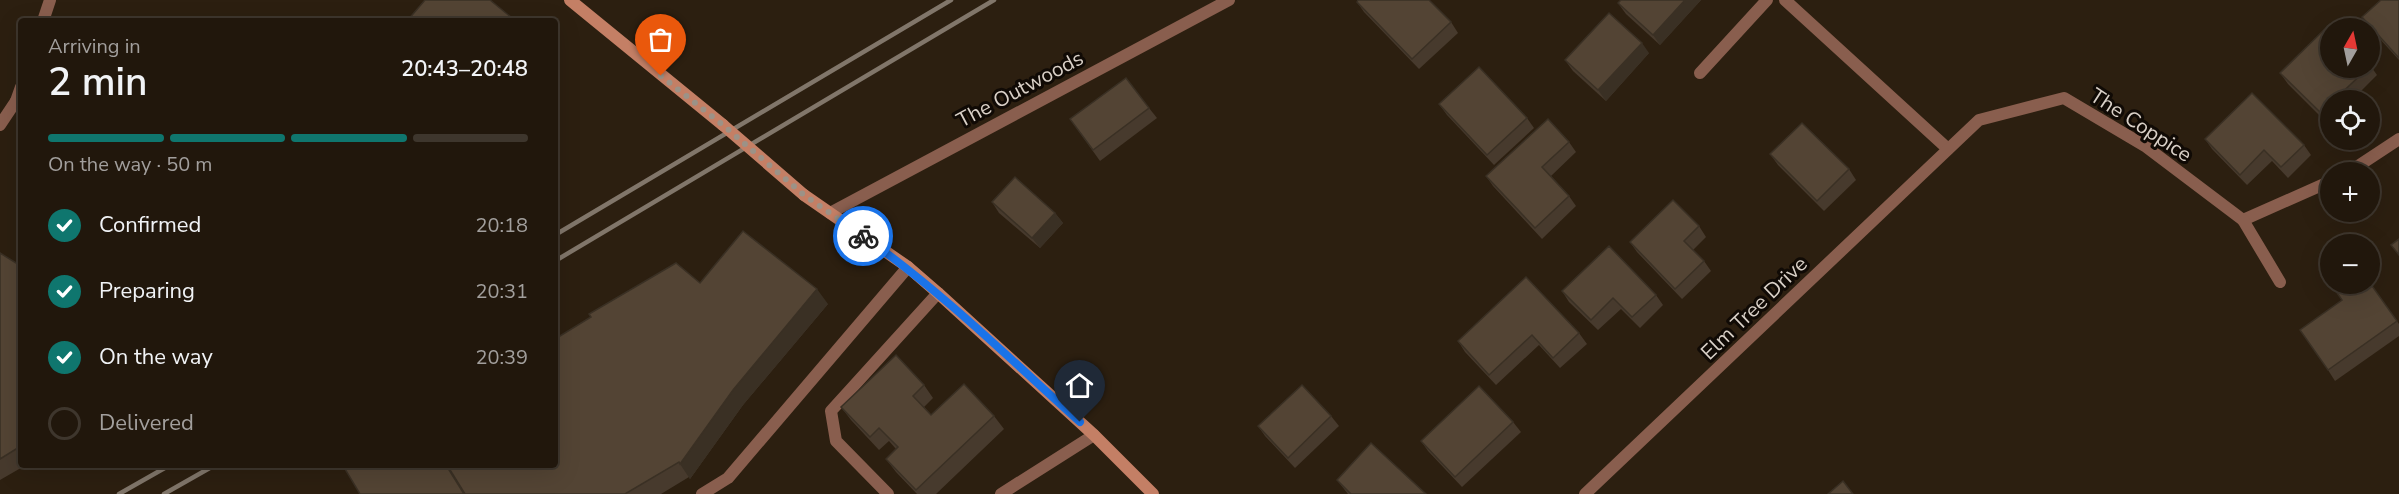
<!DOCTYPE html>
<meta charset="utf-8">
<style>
:root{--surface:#21170c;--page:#292015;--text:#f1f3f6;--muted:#a29f9d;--line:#3e362d;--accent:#0f766e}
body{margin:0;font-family:"Nunito Sans",sans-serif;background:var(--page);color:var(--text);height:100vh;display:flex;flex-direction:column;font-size:22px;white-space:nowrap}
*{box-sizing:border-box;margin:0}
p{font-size:20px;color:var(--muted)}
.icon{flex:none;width:33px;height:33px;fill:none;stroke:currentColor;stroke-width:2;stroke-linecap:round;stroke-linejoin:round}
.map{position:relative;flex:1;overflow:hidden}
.drawer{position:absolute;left:18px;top:18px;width:540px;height:450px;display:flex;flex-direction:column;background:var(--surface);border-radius:6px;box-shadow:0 6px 24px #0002,0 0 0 2px var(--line)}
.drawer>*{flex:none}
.needle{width:39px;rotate:9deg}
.fabs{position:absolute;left:2320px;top:18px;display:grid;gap:12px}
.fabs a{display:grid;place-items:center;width:60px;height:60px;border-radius:50%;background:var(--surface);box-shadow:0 6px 24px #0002,0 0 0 2px var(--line);font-size:30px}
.pin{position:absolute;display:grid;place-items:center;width:51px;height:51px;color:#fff;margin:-62px -26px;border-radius:50% 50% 50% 0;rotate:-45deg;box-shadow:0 0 6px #0007}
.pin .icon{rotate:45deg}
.courier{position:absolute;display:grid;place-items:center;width:60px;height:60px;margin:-30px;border:4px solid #1a73e8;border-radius:50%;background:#fff;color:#222;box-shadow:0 2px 8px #0007}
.headline em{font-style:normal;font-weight:600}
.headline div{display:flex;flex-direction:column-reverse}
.headline{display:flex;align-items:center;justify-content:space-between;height:102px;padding:0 30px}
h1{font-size:39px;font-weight:600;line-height:45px}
.bar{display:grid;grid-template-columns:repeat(4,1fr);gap:9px 6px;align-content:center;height:72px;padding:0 30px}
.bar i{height:8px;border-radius:4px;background:var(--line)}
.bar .selected{background:var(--accent)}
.bar p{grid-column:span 4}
ol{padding:0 30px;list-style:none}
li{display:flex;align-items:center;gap:18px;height:66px}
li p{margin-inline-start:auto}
li .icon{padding:6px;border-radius:50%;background:var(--accent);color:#fff;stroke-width:4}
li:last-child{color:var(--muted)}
li i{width:33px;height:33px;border:3px solid var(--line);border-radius:50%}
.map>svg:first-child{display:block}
</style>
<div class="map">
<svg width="2399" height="494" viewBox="0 0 2399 494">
<rect width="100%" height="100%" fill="#2c1f10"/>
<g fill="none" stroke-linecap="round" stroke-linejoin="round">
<g stroke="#895e4e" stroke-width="12">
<path d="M0,125L16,101"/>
<path d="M702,494L728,478L908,267"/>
<path d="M888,494L836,441L831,411L938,293"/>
<path d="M1001,494L1094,435"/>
</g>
<g stroke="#895e4e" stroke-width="12">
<path d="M1785,0L1948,149"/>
<path d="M43,21L50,0"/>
<path d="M1700,73L1767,0"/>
<path d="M21,87L16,101L21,104"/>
<path d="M2349,172L2399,139"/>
<path d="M830,213L1229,0"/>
<path d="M2243,220L2331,181"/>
<path d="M1585,494L1979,120L2064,98L2145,146L2243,220L2280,282"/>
</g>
<g stroke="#c47f65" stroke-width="12">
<path d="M570,0L723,125"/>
<path d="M804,195L908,267L938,293L1094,435L1153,494"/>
</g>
<g stroke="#81766a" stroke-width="4.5">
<path d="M555,235L951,0"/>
<path d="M555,261L994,0"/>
<path d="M119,494L170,465"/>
<path d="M164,494L215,465"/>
</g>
<path stroke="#c47f65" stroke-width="12" d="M723,125L804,195"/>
</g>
<g fill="#473a2d">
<path d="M1621,0H1701L1660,45L1626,14L1618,3Z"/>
<path d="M2399,0V60L2370,28L2362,17Z"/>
<path d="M1357,2L1451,22L1458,33L1419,69L1364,12Z"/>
<path d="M1649,53L1606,101L1573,71L1565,60Z"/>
<path d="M2370,65L2377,75L2352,100H2331V121L2328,124L2288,84L2280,73L2331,68H2370Z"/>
<path d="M1439,104L1527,118L1534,128L1494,165L1447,115Z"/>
<path d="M1149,108L1157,118L1100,161L1070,119Z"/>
<path d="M2205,139L2304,145L2311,155L2288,178L2272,161L2247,185L2212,149Z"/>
<path d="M1569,142L1576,152L1551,176L1569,196L1576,206L1542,239L1493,186L1486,176Z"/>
<path d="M1770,154L1849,169L1856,180L1824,211L1778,165Z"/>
<path d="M992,202L1055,213L1063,223L1040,248L999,213Z"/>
<path d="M1699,226L1706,237L1693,250L1704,261L1711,271L1682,299L1637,252L1630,242Z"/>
<path d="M0,253L21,266V465H26L0,480Z"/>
<path d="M1526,277L1579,333L1587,344L1560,368L1539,345L1496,385L1465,352L1458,341Z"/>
<path d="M700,283L828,304L743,405L690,479L689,477L661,494H360L447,465L591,317Z"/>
<path d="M2370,283L2399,324V336L2335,381L2328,370Z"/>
<path d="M1562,291L1656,295L1663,305L1640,328L1621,309L1598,330L1569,302Z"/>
<path d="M924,385L933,398L924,407L931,415L994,416L1004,429L936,494H917L896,472L886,459L896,449L889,441L879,450L851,420L841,407Z"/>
<path d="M1331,416L1339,426L1295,468L1265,436L1258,426Z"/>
<path d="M1513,422L1521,432L1462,487L1428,451L1421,441Z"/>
<path d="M1337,480L1426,494H1348Z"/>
</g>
<g fill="#3a3024">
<path d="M1685,0H1701L1660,45L1653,35Z"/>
<path d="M1642,43L1649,53L1606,101L1598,90Z"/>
<path d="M1055,213L1063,223L1040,248L1032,238Z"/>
<path d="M817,289L828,304L743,405L690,479L680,464L733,390Z"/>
</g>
<g fill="#534434" stroke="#3a3024" stroke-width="1.5">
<path d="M425,0H490L512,18L510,21H407Z"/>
<path d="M1358,0H1429L1451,22L1412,59L1357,2Z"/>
<path d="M1621,0H1685L1653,35L1618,3Z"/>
<path d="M2381,0H2399V58L2362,17Z"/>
<path d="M1609,13L1642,43L1598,90L1565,60Z"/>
<path d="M2330,24L2334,28H2331V68H2368L2334,100H2331V104L2321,113L2280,73Z"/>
<path d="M1479,67L1527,118L1487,155L1439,104Z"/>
<path d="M1126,78L1149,108L1093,150L1070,119Z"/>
<path d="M2252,93L2304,145L2281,167L2264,150L2240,175L2205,139Z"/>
<path d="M1548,119L1569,142L1542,167L1569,196L1535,228L1486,176Z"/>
<path d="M1802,123L1849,169L1817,201L1770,154Z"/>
<path d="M1015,177L1055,213L1032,238L992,202Z"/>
<path d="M1673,200L1699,226L1684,241L1704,261L1675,289L1630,242Z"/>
<path d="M743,231L817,289L733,390L680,464L679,462L625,494H465L447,465H555V339L591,317L589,314L676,263L700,283Z"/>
<path d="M2399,239V255L2391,245Z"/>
<path d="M1609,246L1656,295L1632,317L1613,298L1591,320L1562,291Z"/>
<path d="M0,253L21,266V446L0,459Z"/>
<path d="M2331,271V284H2370V283L2397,321L2328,370L2300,330L2342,300L2325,275Z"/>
<path d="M1526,277L1579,333L1553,358L1532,335L1489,375L1458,341Z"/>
<path d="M896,355L924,385L913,396L931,415L964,384L994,416L916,490L886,459L898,447L879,428L870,437L841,407Z"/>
<path d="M1302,385L1331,416L1288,458L1258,426Z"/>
<path d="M1479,386L1513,422L1455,477L1421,441Z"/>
<path d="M1371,443L1426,494H1351L1337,480Z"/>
<path d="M350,465H446L464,494H360L345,469Z"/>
<path d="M1843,481L1853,494H1828Z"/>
</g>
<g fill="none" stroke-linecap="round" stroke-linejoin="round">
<path stroke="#9c9287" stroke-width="6" stroke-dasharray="0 10.8" d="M661,76L723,125L804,195L863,236"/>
<path stroke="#1a73e8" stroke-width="8" d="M863,236C941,291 1009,358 1080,422"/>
</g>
<g text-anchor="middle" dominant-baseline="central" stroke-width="6" stroke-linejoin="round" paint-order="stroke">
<g font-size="21" fill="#d9d0c7" stroke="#100a05">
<text transform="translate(1020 89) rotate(-28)">The Outwoods</text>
<text transform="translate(2141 125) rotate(33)">The Coppice</text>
<text transform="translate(1754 308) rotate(-44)">Elm Tree Drive</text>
</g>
</g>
</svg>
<div class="fabs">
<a><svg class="needle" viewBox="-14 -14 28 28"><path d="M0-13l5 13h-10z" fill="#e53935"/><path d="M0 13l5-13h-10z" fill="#a29f9d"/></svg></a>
<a><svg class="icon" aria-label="locate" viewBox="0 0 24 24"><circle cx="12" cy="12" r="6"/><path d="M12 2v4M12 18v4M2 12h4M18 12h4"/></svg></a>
<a>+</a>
<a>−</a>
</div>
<div class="pin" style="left:661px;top:76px;background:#ea580c"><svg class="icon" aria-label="bag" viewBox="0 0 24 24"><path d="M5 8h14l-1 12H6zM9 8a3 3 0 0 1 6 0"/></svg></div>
<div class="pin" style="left:1080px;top:422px;background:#1f2937"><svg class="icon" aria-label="home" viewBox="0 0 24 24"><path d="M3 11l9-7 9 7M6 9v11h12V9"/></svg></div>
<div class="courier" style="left:863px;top:236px"><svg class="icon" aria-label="bike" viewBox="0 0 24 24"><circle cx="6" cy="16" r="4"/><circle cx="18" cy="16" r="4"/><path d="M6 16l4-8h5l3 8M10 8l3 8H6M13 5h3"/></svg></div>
<section class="drawer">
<div class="headline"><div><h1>2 min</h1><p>Arriving in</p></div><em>20:43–20:48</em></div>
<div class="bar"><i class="selected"></i><i class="selected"></i><i class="selected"></i><i></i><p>On the way · 50 m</p></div>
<ol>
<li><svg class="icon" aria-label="check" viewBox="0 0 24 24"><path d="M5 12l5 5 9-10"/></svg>Confirmed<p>20:18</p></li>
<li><svg class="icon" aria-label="check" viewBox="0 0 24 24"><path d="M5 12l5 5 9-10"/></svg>Preparing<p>20:31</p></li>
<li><svg class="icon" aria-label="check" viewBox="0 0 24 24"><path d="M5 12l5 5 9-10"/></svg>On the way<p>20:39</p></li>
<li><i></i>Delivered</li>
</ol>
</section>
</div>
